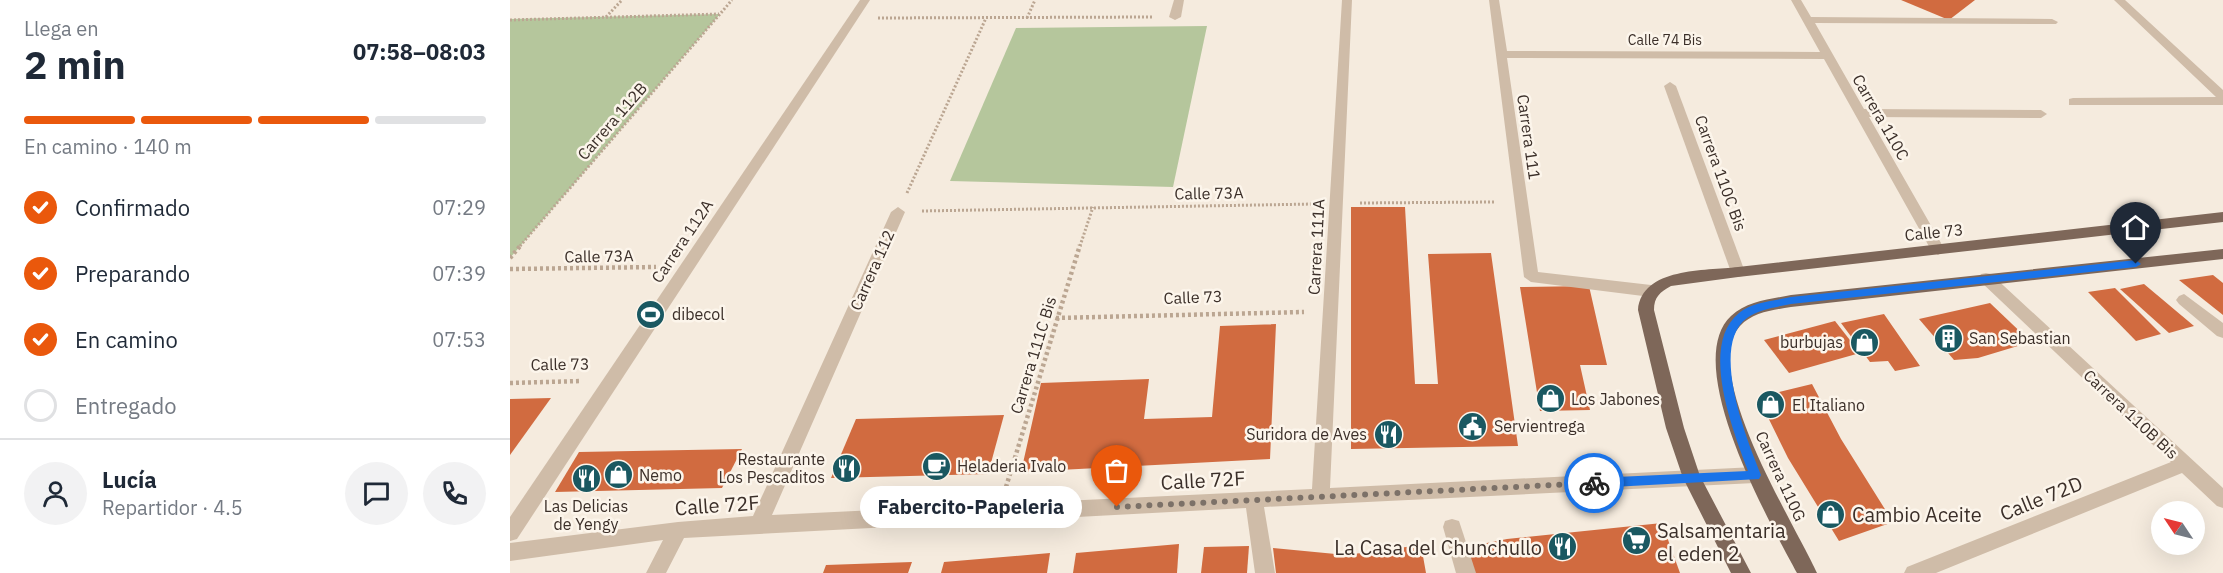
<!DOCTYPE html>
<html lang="es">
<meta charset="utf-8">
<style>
:root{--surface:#fff;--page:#f2f2f3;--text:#1f2937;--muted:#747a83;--line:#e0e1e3;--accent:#ea580c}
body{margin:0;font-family:"IBM Plex Sans",sans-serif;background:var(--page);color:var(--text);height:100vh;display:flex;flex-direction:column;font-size:22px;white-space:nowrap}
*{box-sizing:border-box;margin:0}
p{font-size:20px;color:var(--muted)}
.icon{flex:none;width:33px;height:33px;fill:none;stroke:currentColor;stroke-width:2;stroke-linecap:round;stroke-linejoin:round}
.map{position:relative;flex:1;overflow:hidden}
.sheet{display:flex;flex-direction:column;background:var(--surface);width:510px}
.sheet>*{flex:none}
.needle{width:39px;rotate:305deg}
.fabs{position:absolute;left:1641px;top:501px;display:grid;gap:12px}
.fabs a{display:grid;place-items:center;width:54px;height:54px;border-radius:50%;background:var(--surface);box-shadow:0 6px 24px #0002;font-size:30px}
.pin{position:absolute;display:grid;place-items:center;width:51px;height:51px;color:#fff;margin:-62px -26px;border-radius:50% 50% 50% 0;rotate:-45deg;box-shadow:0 0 6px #0007}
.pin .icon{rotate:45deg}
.courier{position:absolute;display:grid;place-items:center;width:60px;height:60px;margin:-30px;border:4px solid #1a73e8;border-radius:50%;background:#fff;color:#222;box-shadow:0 2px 8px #0007}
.bubble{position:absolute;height:42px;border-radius:21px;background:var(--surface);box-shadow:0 6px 24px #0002;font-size:20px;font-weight:700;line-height:42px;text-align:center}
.headline em{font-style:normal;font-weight:700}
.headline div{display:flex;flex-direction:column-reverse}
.headline{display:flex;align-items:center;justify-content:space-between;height:102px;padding:0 24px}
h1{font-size:39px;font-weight:700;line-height:45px}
.bar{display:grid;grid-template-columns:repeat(4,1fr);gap:9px 6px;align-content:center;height:72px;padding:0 24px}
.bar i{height:8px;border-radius:4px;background:var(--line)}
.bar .on{background:var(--accent)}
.bar p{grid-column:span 4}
.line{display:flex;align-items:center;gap:15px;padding:0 24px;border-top:2px solid var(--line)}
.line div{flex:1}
.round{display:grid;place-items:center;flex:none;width:63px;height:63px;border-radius:32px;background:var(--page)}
ol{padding:0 24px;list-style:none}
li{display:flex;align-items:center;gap:18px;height:66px}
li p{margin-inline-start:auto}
li .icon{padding:6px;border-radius:50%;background:var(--accent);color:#fff;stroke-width:4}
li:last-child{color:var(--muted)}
li i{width:33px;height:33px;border:3px solid var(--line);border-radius:50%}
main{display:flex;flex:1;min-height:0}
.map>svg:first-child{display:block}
</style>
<main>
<section class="sheet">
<div class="headline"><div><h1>2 min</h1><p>Llega en</p></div><em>07:58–08:03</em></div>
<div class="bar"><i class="on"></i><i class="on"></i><i class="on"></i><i></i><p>En camino · 140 m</p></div>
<ol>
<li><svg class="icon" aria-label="check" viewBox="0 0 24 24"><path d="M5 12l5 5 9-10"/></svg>Confirmado<p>07:29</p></li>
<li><svg class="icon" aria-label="check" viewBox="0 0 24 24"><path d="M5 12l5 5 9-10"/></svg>Preparando<p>07:39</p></li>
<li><svg class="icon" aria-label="check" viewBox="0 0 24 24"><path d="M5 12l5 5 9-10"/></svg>En camino<p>07:53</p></li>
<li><i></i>Entregado</li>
</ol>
<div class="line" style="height:108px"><a class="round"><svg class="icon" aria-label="person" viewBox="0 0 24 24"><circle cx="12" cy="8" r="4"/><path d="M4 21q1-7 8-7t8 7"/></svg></a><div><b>Lucía</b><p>Repartidor · 4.5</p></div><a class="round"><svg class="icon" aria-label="chat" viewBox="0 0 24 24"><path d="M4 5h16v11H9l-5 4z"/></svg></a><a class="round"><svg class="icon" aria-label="phone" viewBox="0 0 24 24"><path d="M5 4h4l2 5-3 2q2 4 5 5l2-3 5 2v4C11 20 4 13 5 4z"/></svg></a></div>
</section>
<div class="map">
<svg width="1713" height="573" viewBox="0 0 1713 573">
<rect width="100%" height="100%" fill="#f5ebde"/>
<g fill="#b5c69c">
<path d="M210,14L0,258V19Z"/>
<path d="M697,26L663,187L440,181L506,28Z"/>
</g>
<g fill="#d16b40">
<path d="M1391,0H1465L1439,20Z"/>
<path d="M841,207H895L905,384H928L918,254L981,253L1008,446L841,449Z"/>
<path d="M1703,275L1713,283V315L1669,280Z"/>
<path d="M1634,284L1684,326L1659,333L1610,289Z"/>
<path d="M1079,286L1097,365H1070L1080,410L1030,411L1010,287Z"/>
<path d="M1605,288L1651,334L1626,341L1578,292Z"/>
<path d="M1480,303L1521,342L1468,358L1444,360L1409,319Z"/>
<path d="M1374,314L1410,366L1385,371L1378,361L1360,362L1331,323Z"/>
<path d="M1325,321L1350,353L1279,373L1254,340Z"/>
<path d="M766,324L760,459L511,472L531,383L639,379L634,419L702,417L710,326Z"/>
<path d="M1302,384L1331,439L1383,522L1329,541L1278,458L1248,397Z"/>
<path d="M41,398L0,455V399Z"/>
<path d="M494,415L478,474L321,478L346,419Z"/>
<path d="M232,449L212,488L45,492L69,452Z"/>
<path d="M1152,523L1170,573H965L957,547L997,539Z"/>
<path d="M669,544L667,573H563L566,553Z"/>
<path d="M911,545L916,573H766L763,548L836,555Z"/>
<path d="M739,546L737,573H691L694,547Z"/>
<path d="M540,553L537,573H431L434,562Z"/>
<path d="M402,562L398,573H313L316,565Z"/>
</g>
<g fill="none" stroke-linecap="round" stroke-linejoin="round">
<g stroke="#bba692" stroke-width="3" stroke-dasharray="2 2" stroke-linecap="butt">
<path d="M96,17L112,0"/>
<path d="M368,18L643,17"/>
<path d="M517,18L525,0"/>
<path d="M0,20L209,14"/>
<path d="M397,193L476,18"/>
<path d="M850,203L986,202"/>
<path d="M412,211L803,204"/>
<path d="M10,246L222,0"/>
<path d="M570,246L583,207"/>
</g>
<g stroke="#bba692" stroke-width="4.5" stroke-dasharray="3 3" stroke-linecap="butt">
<path d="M0,258L11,245"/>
<path d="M0,269L146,267"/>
<path d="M546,318L794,312"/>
<path d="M0,383L71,381"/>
<path d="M496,487L570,245"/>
</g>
<g fill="#cfbca8" fill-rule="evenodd">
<path d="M350,0H360L7,539L0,541V517Z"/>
<path d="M664,0H674L671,17L665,20L659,17Z"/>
<path d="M832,0H842L820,488L1245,467L1251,470L1254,475L1251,480L1245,483L754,507L765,573H745L736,508L174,538L156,573H136L153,540L0,561V543L168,522L243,516L381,212L388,207L395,212L262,515L802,489Z"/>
<path d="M979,0H989L997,51L1310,52L1281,0H1291L1301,17L1542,19L1548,22L1546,24L1305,23L1354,109L1531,110L1537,114L1531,118L1359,117L1435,250L1428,255L1421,250L1314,59L997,58L1028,272L1141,285L1149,291L1141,297L1021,282L1014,277Z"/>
<path d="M1604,0H1615L1713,90V105H1559V99L1563,98L1706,97Z"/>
<path d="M1160,82L1166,86L1235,272L1233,276L1228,277L1221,272L1154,86Z"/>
<path d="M1476,273L1481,274L1713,488V508L1707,506L1672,473L1426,573H1394L1397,567L1661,462L1471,282L1469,278L1471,274Z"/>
<path d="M1674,294L1713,323V338L1707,336L1669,304L1666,300L1669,296Z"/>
<path d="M942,519L949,521L951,527L966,573H946L933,527L935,521Z"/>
</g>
<g fill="#7e6759" fill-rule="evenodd">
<path d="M1713,212V222L1228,277L1161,286C1150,292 1144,297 1144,310L1174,428L1190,476L1241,573H1221L1173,478L1156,428L1128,310C1132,267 1195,271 1228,267Z"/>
<path d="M1713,249V259L1281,307C1263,310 1243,312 1230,326C1188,372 1286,526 1307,573H1287C1260,523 1170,364 1221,316C1237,301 1261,299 1281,295Z"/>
</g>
</g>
<path fill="#1a73e8" d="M1626,260L1631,264L1626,267L1281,304C1267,307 1249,309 1237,318C1199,346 1237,440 1251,475L1249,479L1084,488L1079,483L1084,478L1238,471C1223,431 1189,345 1229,313C1242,302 1264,301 1281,297Z"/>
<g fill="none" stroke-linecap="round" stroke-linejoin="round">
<path stroke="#7c7168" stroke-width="6" stroke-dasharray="0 10.8" d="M607,507L1084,483"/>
</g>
<defs>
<symbol id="stadium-disc" viewBox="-11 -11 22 22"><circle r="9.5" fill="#1a5861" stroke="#fcf5eb"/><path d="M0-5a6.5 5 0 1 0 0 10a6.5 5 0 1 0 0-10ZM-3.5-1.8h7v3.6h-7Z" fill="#fff"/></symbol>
<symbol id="building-disc" viewBox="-11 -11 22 22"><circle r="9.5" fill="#1a5861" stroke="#fcf5eb"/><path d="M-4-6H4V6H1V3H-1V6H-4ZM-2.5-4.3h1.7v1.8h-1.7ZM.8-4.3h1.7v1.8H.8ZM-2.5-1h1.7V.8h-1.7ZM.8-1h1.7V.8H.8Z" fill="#fff"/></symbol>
<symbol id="shop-disc" viewBox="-11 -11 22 22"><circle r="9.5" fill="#1a5861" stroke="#fcf5eb"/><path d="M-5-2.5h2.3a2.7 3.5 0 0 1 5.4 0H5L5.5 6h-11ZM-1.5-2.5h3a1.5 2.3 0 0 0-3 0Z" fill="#fff"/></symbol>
<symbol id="civic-disc" viewBox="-11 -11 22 22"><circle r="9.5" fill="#1a5861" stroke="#fcf5eb"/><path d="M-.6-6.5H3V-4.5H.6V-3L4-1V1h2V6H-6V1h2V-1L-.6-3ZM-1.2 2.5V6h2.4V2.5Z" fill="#fff"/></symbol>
<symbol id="restaurant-disc" viewBox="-11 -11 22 22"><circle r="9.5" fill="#1a5861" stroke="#fcf5eb"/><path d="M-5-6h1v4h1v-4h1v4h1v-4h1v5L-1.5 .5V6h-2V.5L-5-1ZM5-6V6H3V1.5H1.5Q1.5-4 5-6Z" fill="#fff"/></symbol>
<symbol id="cafe-disc" viewBox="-11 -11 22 22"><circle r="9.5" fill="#1a5861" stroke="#fcf5eb"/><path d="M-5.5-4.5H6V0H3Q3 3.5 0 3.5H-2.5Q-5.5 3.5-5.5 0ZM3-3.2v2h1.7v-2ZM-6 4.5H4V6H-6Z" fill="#fff"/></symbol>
<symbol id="supermarket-disc" viewBox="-11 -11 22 22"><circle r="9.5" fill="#1a5861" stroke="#fcf5eb"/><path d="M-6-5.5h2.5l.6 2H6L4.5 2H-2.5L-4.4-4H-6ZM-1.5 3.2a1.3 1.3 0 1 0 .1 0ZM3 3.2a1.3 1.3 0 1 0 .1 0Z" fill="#fff"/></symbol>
</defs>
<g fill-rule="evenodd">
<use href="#stadium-disc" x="124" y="298" width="33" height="33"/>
<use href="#building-disc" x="1422" y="322" width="33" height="33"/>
<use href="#shop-disc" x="1338" y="326" width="33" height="33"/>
<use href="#shop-disc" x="1024" y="382" width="33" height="33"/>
<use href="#shop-disc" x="1244" y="388" width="33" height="33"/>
<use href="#civic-disc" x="946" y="410" width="33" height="33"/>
<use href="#restaurant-disc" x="862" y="418" width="33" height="33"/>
<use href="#cafe-disc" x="410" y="450" width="33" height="33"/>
<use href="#restaurant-disc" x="320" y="452" width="33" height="33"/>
<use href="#shop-disc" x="92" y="458" width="33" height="33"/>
<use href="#restaurant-disc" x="60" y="462" width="33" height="33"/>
<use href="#shop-disc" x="1304" y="498" width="33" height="33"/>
<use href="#supermarket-disc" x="1110" y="524" width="33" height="33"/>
<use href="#restaurant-disc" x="1036" y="530" width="33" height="33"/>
</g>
<g text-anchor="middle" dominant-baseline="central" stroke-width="5" stroke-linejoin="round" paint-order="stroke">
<g font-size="14" fill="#3b2f29" stroke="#fcf5eb">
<text x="1155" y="40">Calle 74 Bis</text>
</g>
<g font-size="16" fill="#3b2f29" stroke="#fcf5eb">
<text transform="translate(1371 117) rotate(60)">Carrera 110C</text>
<text transform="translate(102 121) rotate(-49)">Carrera 112B</text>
<text transform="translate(1019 137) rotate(82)">Carrera 111</text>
<text transform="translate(1211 173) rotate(70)">Carrera 110C Bis</text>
<text transform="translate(699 193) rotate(-1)">Calle 73A</text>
<text transform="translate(1424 232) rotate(-6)">Calle 73</text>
<text transform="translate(172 241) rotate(-56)">Carrera 112A</text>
<text transform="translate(806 247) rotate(-87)">Carrera 111A</text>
<text transform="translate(89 256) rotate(-1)">Calle 73A</text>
<text transform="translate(362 270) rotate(-66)">Carrera 112</text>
<text transform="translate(683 297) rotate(-2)">Calle 73</text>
<text transform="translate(523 355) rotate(-73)">Carrera 111C Bis</text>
<text transform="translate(50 364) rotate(-1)">Calle 73</text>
<text transform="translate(1621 414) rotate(43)">Carrera 110B Bis</text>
<text transform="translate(1271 476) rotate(65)">Carrera 110G</text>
</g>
<g font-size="16" fill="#3b2f29" stroke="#fcf5eb" text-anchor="start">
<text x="162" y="314">dibecol</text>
<text x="1459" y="338">San Sebastian</text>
<text x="1333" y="342" text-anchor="end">burbujas</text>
<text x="1061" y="399">Los Jabones</text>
<text x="1282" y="405">El Italiano</text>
<text x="984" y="426">Servientrega</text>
<text x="857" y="434" text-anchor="end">Suridora de Aves</text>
<text x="315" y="459" text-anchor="end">Restaurante<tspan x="315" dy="18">Los Pescaditos</tspan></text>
<text x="447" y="466">Heladeria Ivalo</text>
<text x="129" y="475">Nemo</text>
<text x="76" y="506" text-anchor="middle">Las Delicias<tspan x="76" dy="18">de Yengy</tspan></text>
</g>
<g font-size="20" fill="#3b2f29" stroke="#fcf5eb">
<text transform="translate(693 480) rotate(-3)">Calle 72F</text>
<text transform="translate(1531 498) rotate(-22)">Calle 72D</text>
<text transform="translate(207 505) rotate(-4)">Calle 72F</text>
</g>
<g font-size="20" fill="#3b2f29" stroke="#fcf5eb" text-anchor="start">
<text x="1342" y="514">Cambio Aceite</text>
<text x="1147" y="530">Salsamentaria<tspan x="1147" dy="23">el eden 2</tspan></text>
<text x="1032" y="547" text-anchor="end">La Casa del Chunchullo</text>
</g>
</g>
</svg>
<div class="fabs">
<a><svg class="needle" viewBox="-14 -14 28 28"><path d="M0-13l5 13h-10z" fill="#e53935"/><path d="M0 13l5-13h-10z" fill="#747a83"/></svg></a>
</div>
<div class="pin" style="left:607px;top:507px;background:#ea580c"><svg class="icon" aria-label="bag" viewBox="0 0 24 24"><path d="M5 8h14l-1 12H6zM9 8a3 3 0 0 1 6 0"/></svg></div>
<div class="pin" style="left:1626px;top:264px;background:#1f2937"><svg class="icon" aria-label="home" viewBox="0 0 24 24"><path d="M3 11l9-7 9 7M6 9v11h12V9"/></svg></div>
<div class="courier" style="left:1084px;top:483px"><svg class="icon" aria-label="bike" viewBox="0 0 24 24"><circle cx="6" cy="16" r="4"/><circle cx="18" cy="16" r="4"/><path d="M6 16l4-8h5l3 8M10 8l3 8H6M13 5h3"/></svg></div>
<div class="bubble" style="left:350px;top:486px;width:222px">Fabercito-Papeleria</div>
</div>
</main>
